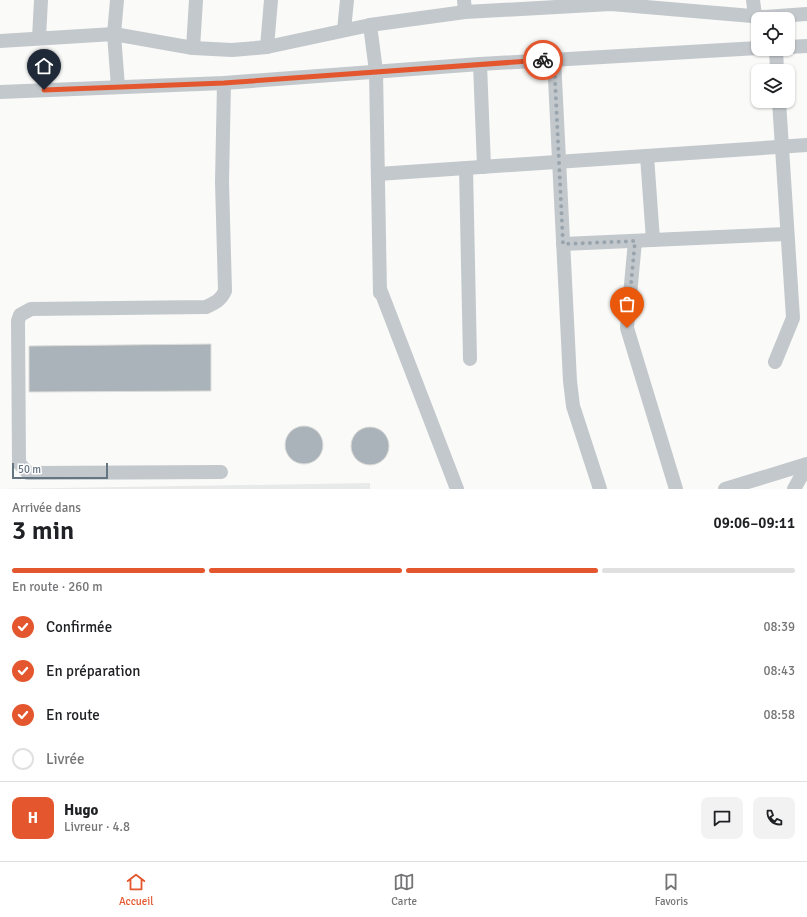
<!DOCTYPE html>
<html lang="fr">
<meta charset="utf-8">
<style>
:root{--surface:#fff;--page:#f2f2f2;--text:#202124;--muted:#757577;--line:#e0e0e0;--accent:#e4572e}
body{margin:0;font-family:Signika,sans-serif;background:var(--page);color:var(--text);height:100vh;display:flex;flex-direction:column;font-size:15px;white-space:nowrap}
*{box-sizing:border-box;margin:0}
p{font-size:13px;color:var(--muted)}
.icon{flex:none;width:22px;height:22px;fill:none;stroke:currentColor;stroke-width:2;stroke-linecap:round;stroke-linejoin:round}
.map{position:relative;height:489px;overflow:hidden}
.sheet{display:flex;flex-direction:column;background:var(--surface);flex:1}
.sheet>*{flex:none}
.controls{position:absolute;left:751px;top:12px;display:grid;gap:8px}
.controls a{display:grid;place-items:center;width:44px;height:44px;border-radius:8px;background:var(--surface);box-shadow:0 1px 3px #0004;font-size:20px}
.scale{position:absolute;left:12px;bottom:10px;width:96px;box-sizing:border-box;padding-left:4px;border:2px solid #657683;border-top:0;font-size:11px;line-height:14px;white-space:nowrap;color:#657683;-webkit-text-stroke:3px #fff;paint-order:stroke}
.pin{position:absolute;display:grid;place-items:center;width:34px;height:34px;color:#fff;margin:-41px -17px;border-radius:50% 50% 50% 0;rotate:-45deg;box-shadow:0 0 4px #0007}
.pin .icon{rotate:45deg}
.courier{position:absolute;display:grid;place-items:center;width:40px;height:40px;margin:-20px;border:3px solid #e4572e;border-radius:50%;background:#fff;color:#222;box-shadow:0 1px 5px #0007}
.summary em{font-style:normal;font-weight:600}
.summary div{display:flex;flex-direction:column-reverse}
.summary{display:flex;align-items:center;justify-content:space-between;height:68px;padding:0 12px}
h1{font-size:26px;font-weight:600;line-height:30px}
.bar{display:grid;grid-template-columns:repeat(4,1fr);gap:6px 4px;align-content:center;height:48px;padding:0 12px}
.bar i{height:5px;border-radius:3px;background:var(--line)}
.bar .on{background:var(--accent)}
.bar p{grid-column:span 4}
.line{display:flex;align-items:center;gap:10px;padding:0 12px;border-top:1px solid var(--line)}
.line div{flex:1}
.round{display:grid;place-items:center;flex:none;width:42px;height:42px;border-radius:8px;background:var(--page)}
ol{padding:0 12px;list-style:none}
li{display:flex;align-items:center;gap:12px;height:44px}
li p{margin-inline-start:auto}
li .icon{padding:4px;border-radius:50%;background:var(--accent);color:#fff;stroke-width:4}
li:last-child{color:var(--muted)}
li i{width:22px;height:22px;border:2px solid var(--line);border-radius:50%}
.tabs{display:flex;justify-content:space-around;align-items:center;height:56px;border-top:1px solid var(--line);background:var(--surface);font-size:11px;color:var(--muted)}
.tabs a{display:grid;justify-items:center;gap:2px}
.tabs .on{color:var(--accent)}
.map>svg:first-child{display:block}
</style>
<div class="map">
<svg width="807" height="489" viewBox="0 0 807 489">
<rect width="100%" height="100%" fill="#fafaf8"/>
<path fill="#e8e9e9" d="M370,483V489H0Z"/>
<g fill="#aab3b9" stroke="#dcdcda">
<path d="M211,344V391L29,392V346Z"/>
<circle cx="304" cy="445" r="19"/>
<circle cx="370" cy="446" r="19"/>
</g>
<g fill="none" stroke-linecap="round" stroke-linejoin="round">
<g stroke="#c3c8cc" stroke-width="14">
<path d="M117,0L114,34L118,87"/>
<path d="M464,0L465,12"/>
<path d="M753,0L755,16"/>
<path d="M370,25L376,71L380,293"/>
<path d="M344,30L347,0"/>
<path d="M39,38L41,0"/>
<path d="M0,41L114,34L193,48L232,50L267,47L370,25L465,12L611,4L764,17L807,14"/>
<path d="M267,47L271,0"/>
<path d="M788,47L807,46"/>
<path d="M193,48L196,0"/>
<path d="M776,49L777,71"/>
<path d="M554,59L570,381L573,406L600,489"/>
<path d="M480,64L484,167"/>
<path d="M0,92L224,83L480,64L758,48"/>
<path d="M647,156L653,240"/>
<path d="M466,168L470,359"/>
<path d="M378,174L807,145"/>
<path d="M635,241L627,328L676,489"/>
<path d="M563,244L787,234"/>
<path d="M380,289L457,489"/>
<path d="M775,362L793,318L779,101"/>
<path d="M221,472L28,473L19,463L18,321L20,315L31,309L206,307C215,303 221,300 225,291L222,182L224,83"/>
<path d="M725,489L807,464"/>
<path d="M794,489L807,466"/>
</g>
</g>
<g fill="none" stroke-linecap="round" stroke-linejoin="round">
<path stroke="#99a4ac" stroke-width="4" stroke-dasharray="0 7.2" d="M543,60L554,59L563,244L635,241L627,328"/>
<path stroke="#e4572e" stroke-width="5" d="M44,90L224,83L543,60"/>
</g>
</svg>
<div class="controls">
<a><svg class="icon" aria-label="locate" viewBox="0 0 24 24"><circle cx="12" cy="12" r="6"/><path d="M12 2v4M12 18v4M2 12h4M18 12h4"/></svg></a>
<a><svg class="icon" aria-label="layers" viewBox="0 0 24 24"><path d="M12 4l9 5-9 5-9-5zM3 14l9 5 9-5"/></svg></a>
</div>
<div class="scale">50 m</div>
<div class="pin" style="left:627px;top:328px;background:#ea580c"><svg class="icon" aria-label="bag" viewBox="0 0 24 24"><path d="M5 8h14l-1 12H6zM9 8a3 3 0 0 1 6 0"/></svg></div>
<div class="pin" style="left:44px;top:90px;background:#1f2937"><svg class="icon" aria-label="home" viewBox="0 0 24 24"><path d="M3 11l9-7 9 7M6 9v11h12V9"/></svg></div>
<div class="courier" style="left:543px;top:60px"><svg class="icon" aria-label="bike" viewBox="0 0 24 24"><circle cx="6" cy="16" r="4"/><circle cx="18" cy="16" r="4"/><path d="M6 16l4-8h5l3 8M10 8l3 8H6M13 5h3"/></svg></div>
</div>
<section class="sheet">
<div class="summary"><div><h1>3 min</h1><p>Arrivée dans</p></div><em>09:06–09:11</em></div>
<div class="bar"><i class="on"></i><i class="on"></i><i class="on"></i><i></i><p>En route · 260 m</p></div>
<ol>
<li><svg class="icon" aria-label="check" viewBox="0 0 24 24"><path d="M5 12l5 5 9-10"/></svg>Confirmée<p>08:39</p></li>
<li><svg class="icon" aria-label="check" viewBox="0 0 24 24"><path d="M5 12l5 5 9-10"/></svg>En préparation<p>08:43</p></li>
<li><svg class="icon" aria-label="check" viewBox="0 0 24 24"><path d="M5 12l5 5 9-10"/></svg>En route<p>08:58</p></li>
<li><i></i>Livrée</li>
</ol>
<div class="line" style="height:72px"><b class="round" style="background:var(--accent);color:#fff">H</b><div><b>Hugo</b><p>Livreur · 4.8</p></div><a class="round"><svg class="icon" aria-label="chat" viewBox="0 0 24 24"><path d="M4 5h16v11H9l-5 4z"/></svg></a><a class="round"><svg class="icon" aria-label="phone" viewBox="0 0 24 24"><path d="M5 4h4l2 5-3 2q2 4 5 5l2-3 5 2v4C11 20 4 13 5 4z"/></svg></a></div>
</section>
<nav class="tabs">
<a class="on"><svg class="icon" aria-label="home" viewBox="0 0 24 24"><path d="M3 11l9-7 9 7M6 9v11h12V9"/></svg>Accueil</a>
<a><svg class="icon" aria-label="map" viewBox="0 0 24 24"><path d="M3 6l6-2 6 2 6-2v14l-6 2-6-2-6 2zM9 4v14M15 6v14"/></svg>Carte</a>
<a><svg class="icon" aria-label="saved" viewBox="0 0 24 24"><path d="M7 4h10v16l-5-4-5 4z"/></svg>Favoris</a>
</nav>
